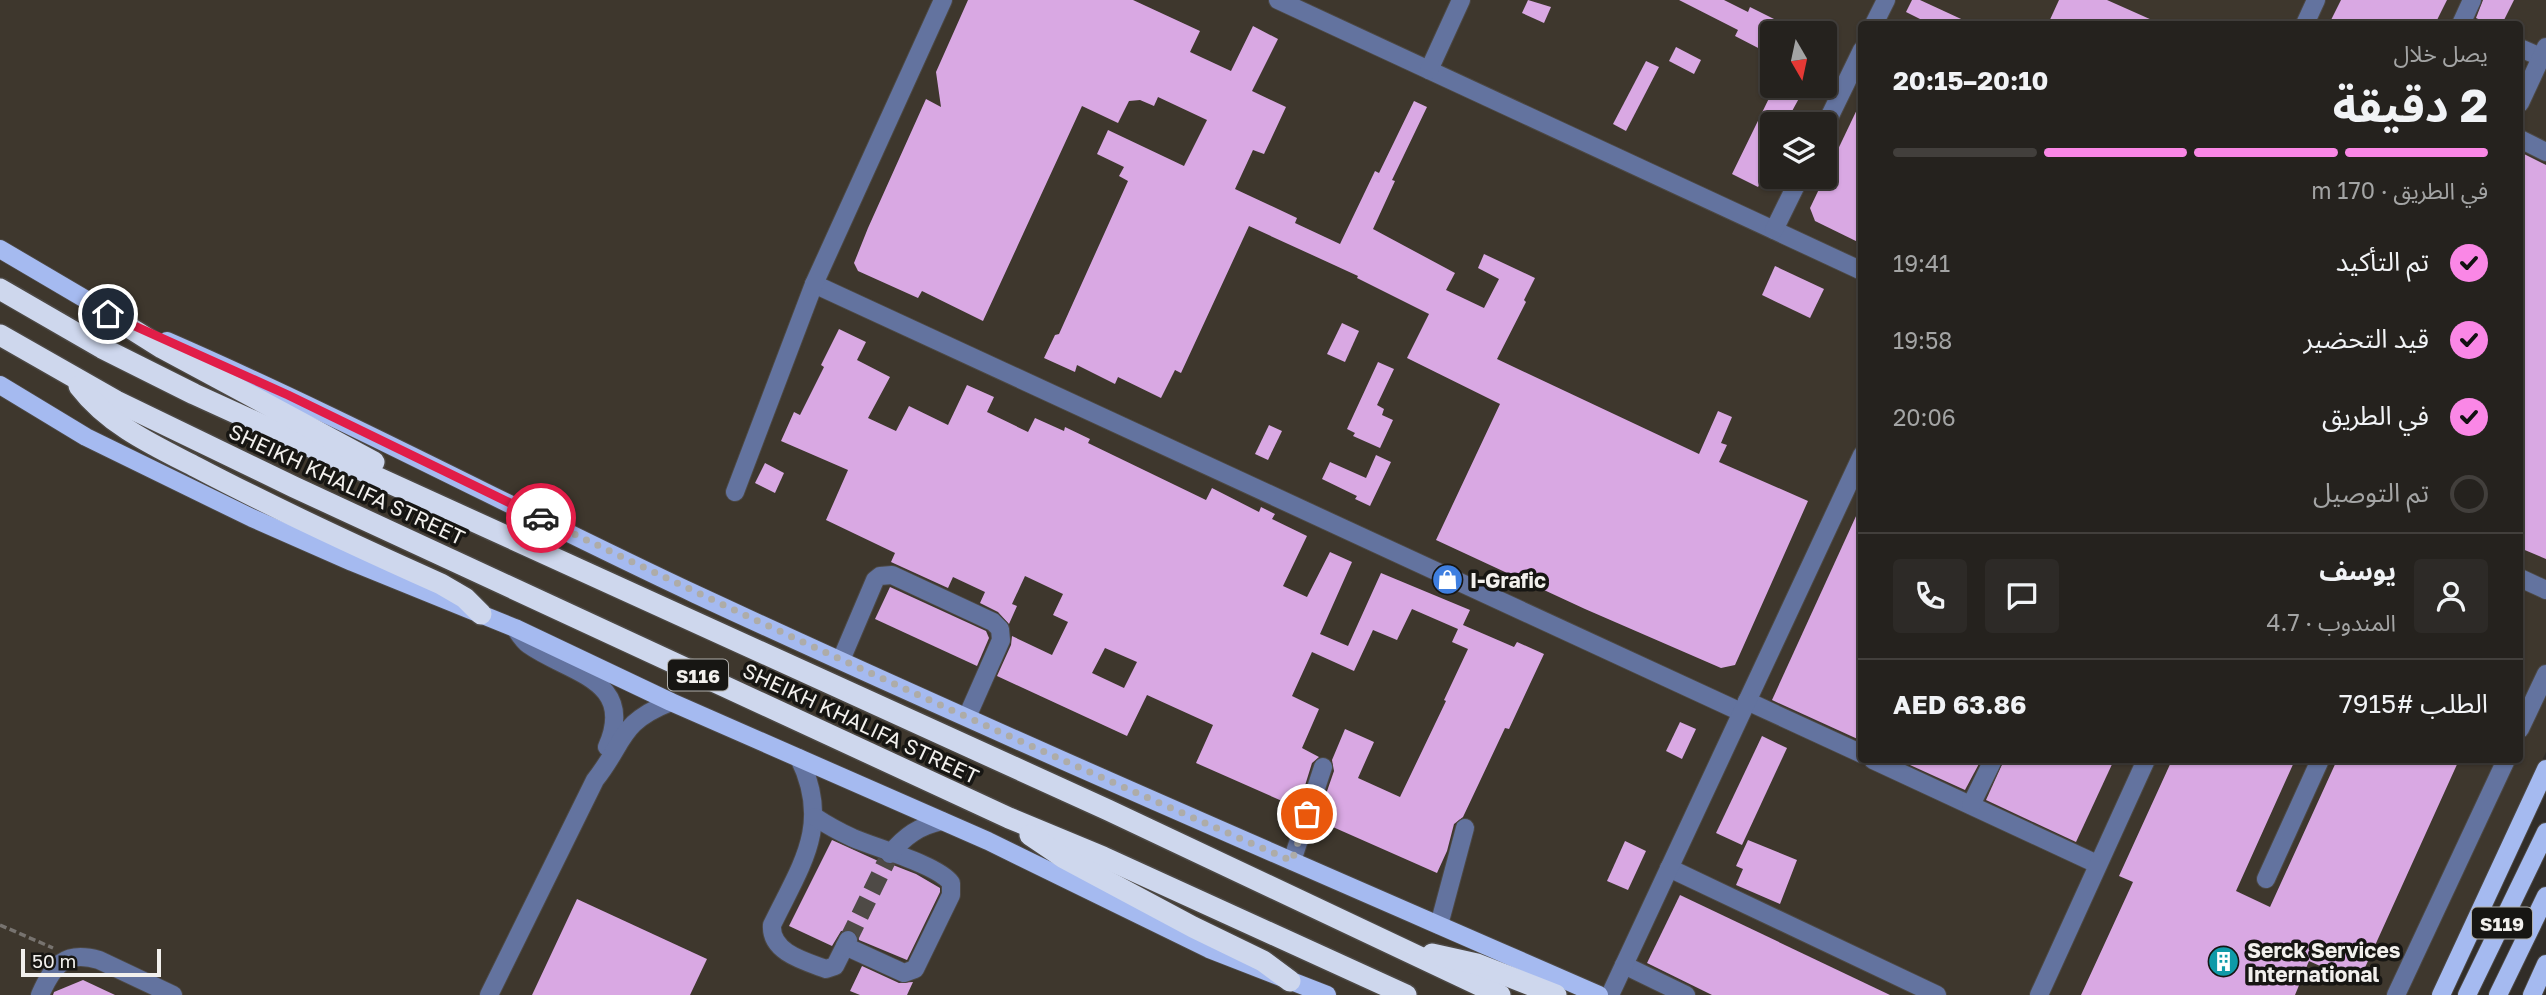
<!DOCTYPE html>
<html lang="ar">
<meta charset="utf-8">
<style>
:root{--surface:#25221e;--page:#2d2a27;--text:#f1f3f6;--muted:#a3a4a4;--line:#423f3c;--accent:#fa87e6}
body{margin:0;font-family:"Golos Text","Noto Sans Arabic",sans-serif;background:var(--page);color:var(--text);direction:rtl;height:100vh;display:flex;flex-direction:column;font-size:26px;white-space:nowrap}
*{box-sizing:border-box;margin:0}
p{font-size:23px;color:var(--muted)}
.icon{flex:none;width:38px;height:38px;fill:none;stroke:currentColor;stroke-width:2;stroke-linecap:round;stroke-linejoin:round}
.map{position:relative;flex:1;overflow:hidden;direction:ltr}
.sheet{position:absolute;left:1858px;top:21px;width:665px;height:742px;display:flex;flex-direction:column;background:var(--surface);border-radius:7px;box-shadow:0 2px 5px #0004,0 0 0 2px var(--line);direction:rtl}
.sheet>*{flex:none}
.needle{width:46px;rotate:171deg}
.controls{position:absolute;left:1760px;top:21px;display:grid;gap:14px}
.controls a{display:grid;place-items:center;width:77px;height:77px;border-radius:7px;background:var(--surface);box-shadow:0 2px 5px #0004,0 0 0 2px var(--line);font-size:35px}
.scale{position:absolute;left:21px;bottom:18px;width:140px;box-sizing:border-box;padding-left:7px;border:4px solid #f2f0ed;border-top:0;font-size:19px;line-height:24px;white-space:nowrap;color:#f2f0ed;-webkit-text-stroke:5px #171613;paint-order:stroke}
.pin{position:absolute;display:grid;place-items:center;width:60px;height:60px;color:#fff;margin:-30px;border:4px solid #fff;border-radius:50%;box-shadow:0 2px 7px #0007}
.courier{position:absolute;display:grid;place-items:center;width:70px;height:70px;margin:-35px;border:5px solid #e11d48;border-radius:50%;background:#fff;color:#222;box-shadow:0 2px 9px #0007}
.headline em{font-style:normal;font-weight:700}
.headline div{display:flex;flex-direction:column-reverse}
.headline{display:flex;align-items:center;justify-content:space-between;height:119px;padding:0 35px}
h1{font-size:46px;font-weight:700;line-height:52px}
.bar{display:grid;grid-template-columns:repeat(4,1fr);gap:10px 7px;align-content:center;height:84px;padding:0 35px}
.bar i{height:9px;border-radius:5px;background:var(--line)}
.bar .on{background:var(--accent)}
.bar p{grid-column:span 4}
.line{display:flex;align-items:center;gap:18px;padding:0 35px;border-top:2px solid var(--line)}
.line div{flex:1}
.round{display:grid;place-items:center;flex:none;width:74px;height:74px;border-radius:7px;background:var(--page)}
ol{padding:0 35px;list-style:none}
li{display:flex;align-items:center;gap:21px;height:77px}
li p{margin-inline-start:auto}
li .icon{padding:7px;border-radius:50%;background:var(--accent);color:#111;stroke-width:4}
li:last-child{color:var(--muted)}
li i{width:38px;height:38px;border:4px solid var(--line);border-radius:50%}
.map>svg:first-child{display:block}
</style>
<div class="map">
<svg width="2546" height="995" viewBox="0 0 2546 995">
<rect width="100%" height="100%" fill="#312d28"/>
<path fill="#3e372d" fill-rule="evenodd" d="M0,0H2546V752L2432,995H0ZM1862,24H2520V760H1862ZM1773,33H1825V86H1773ZM1773,124H1825V177H1773Z"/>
<g fill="#d9a8e3" fill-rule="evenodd">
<path d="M968,0H1133L1200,31L1190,52L1231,71L1253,26L1278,39L1252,91L1286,107L1264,154L1253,150L1235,189L1297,218L1295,223L1340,244L1375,171L1379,173L1414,101L1427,107L1392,180L1395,181L1373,229L1455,273L1446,290L1484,308L1499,279L1478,268L1484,254L1535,278L1524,300L1526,302L1497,359L1699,454L1718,411L1732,417L1721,443L1727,445L1719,462L1808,501L1735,665L1721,668L1585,609L1436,540L1500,404L1407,358L1429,314L1357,278L1358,276L1249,226L1181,373L1175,370L1161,398L1118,377L1115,384L1077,365L1075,372L1044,358L1055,335L1059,334L1128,181L1119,176L1124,167L1097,154L1108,130L1184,166L1207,120L1158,97L1154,106L1140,100L1129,101L1118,123L1082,106L983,321L922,291L918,298L858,271L854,263L868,228L926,99L941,107L936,72Z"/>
<path d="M1528,0L1551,7L1544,23L1522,13Z"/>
<path d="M1679,0H1724L1748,12L1750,7L1802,33H1771L1762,50L1735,36L1738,30Z"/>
<path d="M1912,0H1920L1972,24H1930L1906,12Z"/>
<path d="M2059,0H2107L2161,24H2048Z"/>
<path d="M2341,0H2447L2435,24H2329Z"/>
<path d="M2483,0H2514L2502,24H2489L2476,18Z"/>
<path d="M1676,47L1701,60L1694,74L1669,61Z"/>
<path d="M1646,61L1659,67L1626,131L1613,124Z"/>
<path d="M1775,86H1794L1803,91L1785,124H1773V156L1758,187L1732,174Z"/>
<path d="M1862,99V244L1815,221L1810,208Z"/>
<path d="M2520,152L2546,165V559L2520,548Z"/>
<path d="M1775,266L1824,289L1810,318L1762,295Z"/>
<path d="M1342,323L1359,331L1345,362L1327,354Z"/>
<path d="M839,329L866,342L857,360L890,377L868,418L896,431L909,406L948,425L967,385L994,397L987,412L1028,432L1035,418L1064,431L1065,427L1090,439L1088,443L1206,500L1212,488L1259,512L1261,507L1275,514L1272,519L1307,536L1283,586L1307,597L1330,552L1352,562L1320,634L1348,646L1381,573L1470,610L1463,625L1514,647L1517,642L1544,654L1509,729L1505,728L1463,817L1454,824L1447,851L1437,873L1317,820L1334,771L1332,760L1345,729L1374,742L1358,778L1400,797L1446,701L1444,700L1468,649L1452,642L1458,629L1412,609L1397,640L1373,630L1354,671L1312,652L1292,696L1319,709L1302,748L1319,757L1312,763L1298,808L1196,763L1213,725L1147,695L1127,736L997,676L1011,645L1012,636L1052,655L1068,622L1053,615L1063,594L1025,576L1012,604L1017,606L1009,624L998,612L980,603L985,592L953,577L948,588L891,562L895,553L826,520L848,470L781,441L794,412L800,415L824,367L821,365ZM1105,648L1137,662L1124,688L1092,673Z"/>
<path d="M1378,362L1394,369L1377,405L1384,409L1382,415L1393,420L1380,448L1353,436L1355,433L1347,429Z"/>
<path d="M1269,425L1282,431L1268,460L1255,454Z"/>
<path d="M1376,455L1391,462L1370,506L1355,499L1357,496L1322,479L1330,462L1366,478Z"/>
<path d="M765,463L784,473L775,493L755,483Z"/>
<path d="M1862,503V741L1772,700Z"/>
<path d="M890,587L986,631L989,638L977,666L875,619Z"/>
<path d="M1680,722L1696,729L1682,759L1666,751Z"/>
<path d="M1762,736L1787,748L1742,845L1716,833Z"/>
<path d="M1899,760H1981L1965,790Z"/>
<path d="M2004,760H2114L2076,842L1986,800Z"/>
<path d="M2172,760H2295L2236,891L2270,907L2337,760H2459L2358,983L2309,961L2295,995H2081L2133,882L2119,876Z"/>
<path d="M832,840L887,865H893L916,874L940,888V892L907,960L859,940L858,934L852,930L841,931L832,946L789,926Z"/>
<path d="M1748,840L1797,860L1780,904L1736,885L1743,869L1736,866Z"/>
<path d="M1625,841L1646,851L1628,890L1607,881Z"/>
<path d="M1680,895L1890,995H1712L1647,963Z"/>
<path d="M577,899L707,959L690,995H532Z"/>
<path d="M862,966L899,983L913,982L907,995H860L850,991Z"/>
<path d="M83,980L115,995H53L54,992Z"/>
</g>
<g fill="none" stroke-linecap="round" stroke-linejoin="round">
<path stroke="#4e4a46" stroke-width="18" stroke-dasharray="18 9" stroke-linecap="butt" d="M848,940L890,854"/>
<defs>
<g id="minor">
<path d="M1278,0L1862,271"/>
<path d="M1874,24L1886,0"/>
<path d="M2305,24L2316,0"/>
<path d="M2461,24L2472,0"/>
<path d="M2520,48L2541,57"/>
<path d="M1429,70L1461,0"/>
<path d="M2520,103L2546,47"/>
<path d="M1825,126L1862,50"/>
<path d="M2520,139L2546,152"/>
<path d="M1774,230L1800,177"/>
<path d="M814,284L1741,712"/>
<path d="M735,492L814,284L943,0"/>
<path d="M2520,578L2546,590"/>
<path d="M515,628C519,634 523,641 529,645C568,673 637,679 607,747"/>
<path d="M841,660L875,580L880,576L892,575L993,622L1000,629L1001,640L967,717"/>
<path d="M1747,701L1862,754"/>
<path d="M2520,729L2546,674"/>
<path d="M799,758C832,825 801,865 772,925C770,952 804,961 826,969L835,966L848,940"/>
<path d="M1873,760L2097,864"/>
<path d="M1971,805L1993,760"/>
<path d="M815,817C827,825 840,832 853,838C876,848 938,865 951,883V895L915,969L904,973L845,946"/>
<path d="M890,854C905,836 919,826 942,821"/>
<path d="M1292,861L1323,767"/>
<path d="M1669,868L1937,995"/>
<path d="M2266,879L2320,760"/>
<path d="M1439,925L1465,828"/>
<path d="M1624,965L1686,995"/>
<path d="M40,995C53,966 64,950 99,960L173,995"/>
<path d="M489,995L595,780C626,741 618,723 671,702"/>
<path d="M1610,995L1862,455"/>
<path d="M2039,995L2146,760"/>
<path d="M2396,995L2506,760"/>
</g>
<g id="major">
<path d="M0,249L119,319"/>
<path d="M167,341C346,419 518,511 695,594C994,733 1297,863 1599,995"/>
<path d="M0,385L86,437L252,518L352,562L515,628L671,702L988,841L1209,949L1327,995"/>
<path d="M2441,995L2546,769"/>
<path d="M2467,995L2546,832"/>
<path d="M2498,995L2546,896"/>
<path d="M2532,995L2546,964"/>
</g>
<g id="highway">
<path d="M0,289L102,348L194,394L1108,810L1500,995"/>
<path d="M108,314L162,348L374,462"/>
<path d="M0,335L116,401L294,487L1009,818L1103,857L1406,995"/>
<path d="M79,386C109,425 153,445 196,467C276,509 358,547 441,584L465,598L481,614"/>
<path d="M1030,835L1064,858L1193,927L1263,961L1290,981"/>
<path d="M1432,954L1477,964L1556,995"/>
</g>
</defs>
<use href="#minor" stroke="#4c4844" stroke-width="20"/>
<use href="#major" stroke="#4c4844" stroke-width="20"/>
<use href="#highway" stroke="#4c4844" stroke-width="24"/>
<path stroke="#77736f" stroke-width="3.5" stroke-dasharray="7 3.5" stroke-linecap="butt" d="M0,925L53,948"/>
<use href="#minor" stroke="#63739f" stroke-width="18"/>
<use href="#major" stroke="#a5baf0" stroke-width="18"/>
<use href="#highway" stroke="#ced7ed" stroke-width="21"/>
</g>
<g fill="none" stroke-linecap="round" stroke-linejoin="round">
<path stroke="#aeaca8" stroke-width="7" stroke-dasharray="0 12.6" d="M541,518C789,638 1039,751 1292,861L1307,814"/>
<path stroke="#e11d48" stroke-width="9" d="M108,314L288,395L541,518"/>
</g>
<defs>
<symbol id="shop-disc" viewBox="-11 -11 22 22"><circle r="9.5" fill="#3f7fe0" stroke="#171613"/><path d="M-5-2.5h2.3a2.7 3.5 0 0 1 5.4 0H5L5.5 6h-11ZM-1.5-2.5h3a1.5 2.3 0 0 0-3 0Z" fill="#fff"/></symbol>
<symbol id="building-disc" viewBox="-11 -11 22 22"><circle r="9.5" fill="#0f9aa8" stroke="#171613"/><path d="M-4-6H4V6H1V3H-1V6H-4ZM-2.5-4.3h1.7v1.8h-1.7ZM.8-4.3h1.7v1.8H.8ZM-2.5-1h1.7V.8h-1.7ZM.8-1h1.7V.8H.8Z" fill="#fff"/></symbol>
</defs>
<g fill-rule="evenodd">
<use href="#shop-disc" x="1430" y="562" width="35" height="35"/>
<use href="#building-disc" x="2206" y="944" width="35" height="35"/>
</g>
<g text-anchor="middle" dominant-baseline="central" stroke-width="7" stroke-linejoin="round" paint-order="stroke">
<g fill="#171613" stroke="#b0afac" stroke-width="2">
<rect x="668" y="659.5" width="60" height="31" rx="5"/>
<rect x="2472" y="907.5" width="60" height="31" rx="5"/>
</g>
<g font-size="19" font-weight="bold" fill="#f2f0ed">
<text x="698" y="675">S116</text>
<text x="2502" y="923">S119</text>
</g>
<g font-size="21" fill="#f2f0ed" stroke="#171613">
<text transform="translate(347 484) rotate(25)">SHEIKH KHALIFA STREET</text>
<text transform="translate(861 723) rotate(25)">SHEIKH KHALIFA STREET</text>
</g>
<g font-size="21" font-weight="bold" fill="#f2f0ed" stroke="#171613" text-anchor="start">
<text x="1470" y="580">I-Grafic</text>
<text x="2247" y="950">Serck Services<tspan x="2247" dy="24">International</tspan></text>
</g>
</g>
</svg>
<div class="controls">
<a><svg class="needle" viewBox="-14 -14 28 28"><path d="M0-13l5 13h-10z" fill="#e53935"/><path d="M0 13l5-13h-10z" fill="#a3a4a4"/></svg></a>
<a><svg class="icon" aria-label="layers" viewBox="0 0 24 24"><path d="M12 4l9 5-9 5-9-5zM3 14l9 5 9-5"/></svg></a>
</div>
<div class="scale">50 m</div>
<div class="pin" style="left:1307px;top:814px;background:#ea580c"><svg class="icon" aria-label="bag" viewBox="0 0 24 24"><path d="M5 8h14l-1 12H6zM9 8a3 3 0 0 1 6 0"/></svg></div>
<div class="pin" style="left:108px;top:314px;background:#1f2937"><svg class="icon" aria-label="home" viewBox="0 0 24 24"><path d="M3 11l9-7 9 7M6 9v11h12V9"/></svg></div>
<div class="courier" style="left:541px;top:518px"><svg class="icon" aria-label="car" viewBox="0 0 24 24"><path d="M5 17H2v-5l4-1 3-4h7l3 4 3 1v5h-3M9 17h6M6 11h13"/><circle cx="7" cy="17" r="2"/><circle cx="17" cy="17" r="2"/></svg></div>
<section class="sheet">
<div class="headline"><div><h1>2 دقيقة</h1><p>يصل خلال</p></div><em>20:10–20:15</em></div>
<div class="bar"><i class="on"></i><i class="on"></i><i class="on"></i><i></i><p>في الطريق · 170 m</p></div>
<ol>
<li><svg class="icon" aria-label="check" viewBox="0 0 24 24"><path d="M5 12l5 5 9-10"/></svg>تم التأكيد<p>19:41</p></li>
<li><svg class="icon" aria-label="check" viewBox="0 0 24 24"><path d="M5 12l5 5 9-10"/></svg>قيد التحضير<p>19:58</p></li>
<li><svg class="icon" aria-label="check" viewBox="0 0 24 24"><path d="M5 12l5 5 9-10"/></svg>في الطريق<p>20:06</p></li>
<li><i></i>تم التوصيل</li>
</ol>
<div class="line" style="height:126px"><a class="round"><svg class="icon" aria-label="person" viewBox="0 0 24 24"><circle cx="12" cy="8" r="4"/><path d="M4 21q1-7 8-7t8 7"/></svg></a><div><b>يوسف</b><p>المندوب · 4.7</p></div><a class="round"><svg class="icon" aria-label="chat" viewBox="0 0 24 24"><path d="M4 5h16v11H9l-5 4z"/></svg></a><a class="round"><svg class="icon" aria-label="phone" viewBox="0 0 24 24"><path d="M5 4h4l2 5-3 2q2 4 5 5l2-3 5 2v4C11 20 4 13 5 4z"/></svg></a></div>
<div class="line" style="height:91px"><div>الطلب #7915</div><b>AED 63.86</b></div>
</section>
</div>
